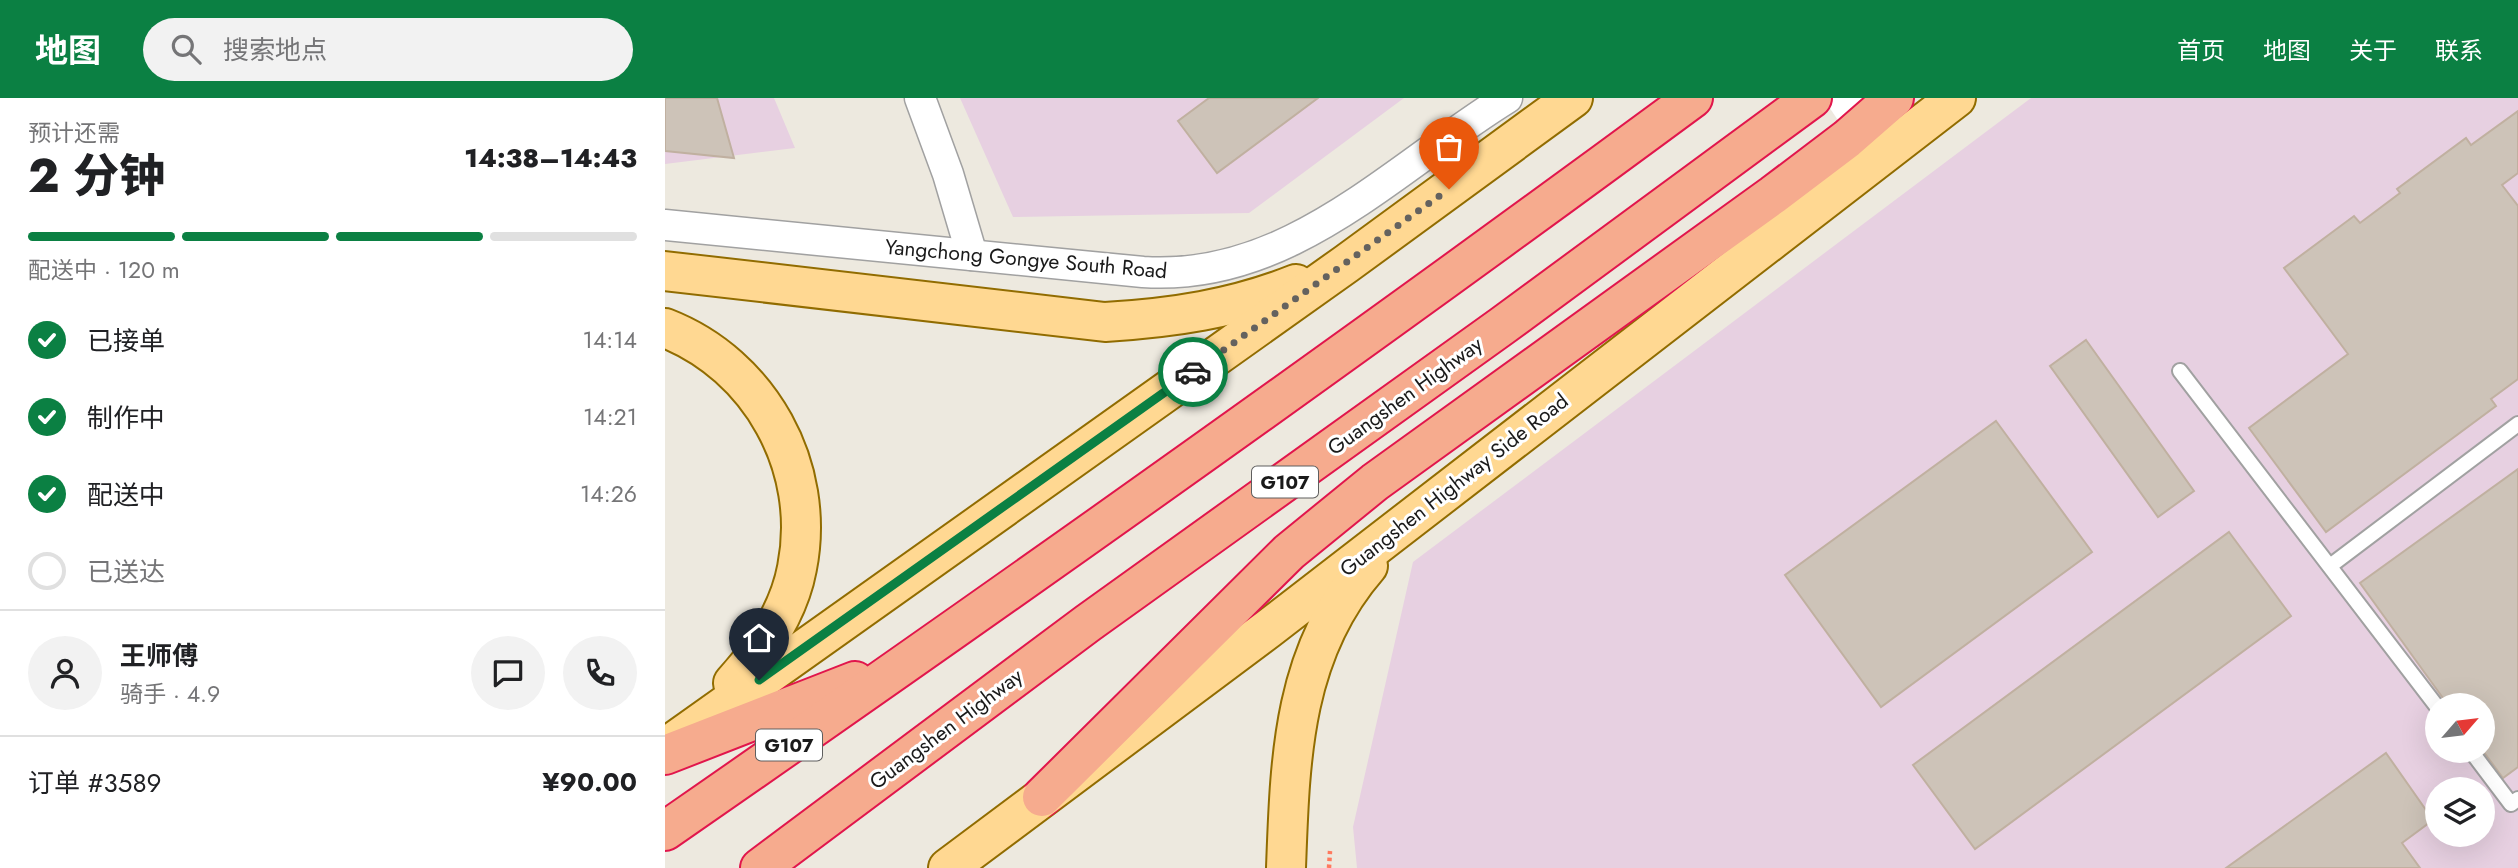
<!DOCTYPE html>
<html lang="zh">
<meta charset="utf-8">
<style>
:root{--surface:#fff;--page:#f2f2f2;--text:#202124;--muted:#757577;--line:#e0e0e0;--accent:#0b8043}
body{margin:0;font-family:Jost,"Noto Sans SC",sans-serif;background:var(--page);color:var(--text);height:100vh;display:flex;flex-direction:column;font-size:26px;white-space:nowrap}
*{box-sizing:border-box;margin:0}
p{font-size:23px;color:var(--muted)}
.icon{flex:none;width:38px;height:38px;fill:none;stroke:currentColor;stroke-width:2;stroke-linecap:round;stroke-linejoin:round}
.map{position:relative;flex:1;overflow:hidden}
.panel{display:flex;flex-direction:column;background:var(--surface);width:665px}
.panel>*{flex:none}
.needle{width:46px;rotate:62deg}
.tools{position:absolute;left:1760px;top:595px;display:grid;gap:14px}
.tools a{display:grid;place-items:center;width:70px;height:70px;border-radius:50%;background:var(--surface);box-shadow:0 7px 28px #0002;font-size:35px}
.pin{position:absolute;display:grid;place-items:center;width:60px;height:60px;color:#fff;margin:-72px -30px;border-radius:50% 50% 50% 0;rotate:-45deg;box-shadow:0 0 7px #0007}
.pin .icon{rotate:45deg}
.courier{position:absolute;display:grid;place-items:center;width:70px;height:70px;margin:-35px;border:5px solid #0b8043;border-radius:50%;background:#fff;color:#222;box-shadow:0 2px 9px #0007}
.overview em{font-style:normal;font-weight:800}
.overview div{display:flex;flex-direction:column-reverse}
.overview{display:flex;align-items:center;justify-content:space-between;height:119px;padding:0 28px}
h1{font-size:46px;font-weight:800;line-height:52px}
.bar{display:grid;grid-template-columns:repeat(4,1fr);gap:10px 7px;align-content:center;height:84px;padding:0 28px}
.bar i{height:9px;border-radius:5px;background:var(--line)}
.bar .selected{background:var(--accent)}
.bar p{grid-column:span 4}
.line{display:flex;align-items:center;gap:18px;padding:0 28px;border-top:2px solid var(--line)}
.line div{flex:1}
.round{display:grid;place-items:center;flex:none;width:74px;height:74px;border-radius:37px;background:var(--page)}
ol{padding:0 28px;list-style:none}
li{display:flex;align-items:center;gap:21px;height:77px}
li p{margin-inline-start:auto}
li .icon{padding:7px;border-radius:50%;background:var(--accent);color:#fff;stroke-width:4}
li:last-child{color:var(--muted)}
li i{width:38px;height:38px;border:4px solid var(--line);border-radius:50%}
header{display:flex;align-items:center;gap:42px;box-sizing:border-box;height:98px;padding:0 35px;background:var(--accent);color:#fff}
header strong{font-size:33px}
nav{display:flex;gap:38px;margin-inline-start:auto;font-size:24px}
.search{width:490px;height:63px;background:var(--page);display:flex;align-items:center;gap:18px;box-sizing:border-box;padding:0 24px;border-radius:38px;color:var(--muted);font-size:26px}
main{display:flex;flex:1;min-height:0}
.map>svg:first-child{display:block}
</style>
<header>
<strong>地图</strong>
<div class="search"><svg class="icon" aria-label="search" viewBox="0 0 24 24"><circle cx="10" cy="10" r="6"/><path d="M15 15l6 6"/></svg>搜索地点</div>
<nav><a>首页</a><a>地图</a><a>关于</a><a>联系</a></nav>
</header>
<main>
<section class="panel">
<div class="overview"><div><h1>2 分钟</h1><p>预计还需</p></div><em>14:38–14:43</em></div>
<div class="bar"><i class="selected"></i><i class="selected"></i><i class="selected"></i><i></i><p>配送中 · 120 m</p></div>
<ol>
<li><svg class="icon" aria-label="check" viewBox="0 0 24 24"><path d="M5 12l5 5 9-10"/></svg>已接单<p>14:14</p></li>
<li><svg class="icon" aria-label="check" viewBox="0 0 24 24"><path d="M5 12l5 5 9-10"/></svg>制作中<p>14:21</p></li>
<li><svg class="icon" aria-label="check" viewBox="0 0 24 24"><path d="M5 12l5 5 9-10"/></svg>配送中<p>14:26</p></li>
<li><i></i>已送达</li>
</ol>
<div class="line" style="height:126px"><a class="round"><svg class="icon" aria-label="person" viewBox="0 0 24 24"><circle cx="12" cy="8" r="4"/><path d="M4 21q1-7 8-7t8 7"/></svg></a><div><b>王师傅</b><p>骑手 · 4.9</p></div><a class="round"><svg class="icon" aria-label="chat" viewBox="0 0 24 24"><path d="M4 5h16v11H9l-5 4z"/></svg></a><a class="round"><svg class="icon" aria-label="phone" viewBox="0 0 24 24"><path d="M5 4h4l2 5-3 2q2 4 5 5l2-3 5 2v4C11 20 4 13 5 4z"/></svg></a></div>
<div class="line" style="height:91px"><div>订单 #3589</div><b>¥90.00</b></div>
</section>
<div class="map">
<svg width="1853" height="770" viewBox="0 0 1853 770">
<rect width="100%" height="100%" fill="#ede9df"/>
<g fill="#e7d0e1" fill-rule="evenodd">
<path d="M0,0H109L130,50L0,66Z"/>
<path d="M295,0H739L584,115L348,119Z"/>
<path d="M1366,0H1853V770H692L688,729L748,464ZM1773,607H1818V653H1773ZM1773,691H1818V737H1773Z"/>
</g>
<path fill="#fff" d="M1158,0H1247L1195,55Z"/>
<g fill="#cdc3b8" stroke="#c0b0a0" stroke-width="2">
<path d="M0,0H52L69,60L0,53Z"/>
<path d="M544,0H653L552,75L513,23Z"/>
<path d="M1853,13V75L1837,87L1853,108V281L1826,301L1831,308L1661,434L1584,330L1683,256L1619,170L1689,118L1695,125L1735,95L1732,91L1801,40L1806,47Z"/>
<path d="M1421,242L1529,393L1493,419L1385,268Z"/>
<path d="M1331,323L1427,454L1216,609L1120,477Z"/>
<path d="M1853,371V669L1838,680L1818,653V607H1783L1695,485Z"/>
<path d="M1564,434L1626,518L1310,751L1248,667Z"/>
<path d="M1721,655L1768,722L1737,745L1755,770H1561Z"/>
</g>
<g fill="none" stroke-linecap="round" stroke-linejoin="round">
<defs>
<g id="service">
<path d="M1515,273L1773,610"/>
<path d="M1665,468L1853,326"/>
<path d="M1806,653L1846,706L1853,701"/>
</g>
<g id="minor">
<path d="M255,0L283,76L307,157"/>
<path d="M0,127L478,174C624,184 727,71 842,0"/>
</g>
<g id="primary">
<path d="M0,173L440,224C507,220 568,211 631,186"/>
<path d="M0,230C95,267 152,369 132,470C124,513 97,553 68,585"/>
<path d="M0,650L681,166L908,0"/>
<path d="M283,770L603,531L1291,0"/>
<path d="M621,770C625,662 627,555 703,468"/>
</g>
<g id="trunk">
<path d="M0,657L190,583"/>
<path d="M377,699L624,454L710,384L1108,97L1182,41L1229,0"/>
<path d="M0,733C346,493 689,250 1028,0"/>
<path d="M95,770L423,525L837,228L1147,0"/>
</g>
</defs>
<use href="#service" stroke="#a1a1a1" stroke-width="18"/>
<use href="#minor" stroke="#a1a1a1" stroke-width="33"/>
<use href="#primary" stroke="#916c00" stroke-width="42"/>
<use href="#trunk" stroke="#e1164c" stroke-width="42"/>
<path stroke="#ff7a5e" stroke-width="4.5" stroke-dasharray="3.5 3.5" stroke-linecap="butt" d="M664,770L665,753"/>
<use href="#service" stroke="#fff" stroke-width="14"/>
<use href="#minor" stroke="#fff" stroke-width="30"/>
<use href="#primary" stroke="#ffd892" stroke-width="38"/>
<use href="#trunk" stroke="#f6ab8e" stroke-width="38"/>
</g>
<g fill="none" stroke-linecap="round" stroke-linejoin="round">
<path stroke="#64625f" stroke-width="7" stroke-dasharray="0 12.6" d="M528,274L784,91"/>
<path stroke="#0b8043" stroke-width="9" d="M94,582L528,274"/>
</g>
<g text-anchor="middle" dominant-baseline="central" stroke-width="6" stroke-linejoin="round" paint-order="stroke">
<g fill="#fff" stroke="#5f5f5f" stroke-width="2">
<rect x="587" y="368.5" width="66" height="31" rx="5"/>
<rect x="91" y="631.5" width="66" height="31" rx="5"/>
</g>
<g font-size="19" font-weight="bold" fill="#1a1a1a">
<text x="620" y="384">G107</text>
<text x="124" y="647">G107</text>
</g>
<g font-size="21" fill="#1a1a1a" stroke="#fff">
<text transform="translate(361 161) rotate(5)">Yangchong Gongye South Road</text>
<text transform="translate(740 298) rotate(-36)">Guangshen Highway</text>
<text transform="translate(789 387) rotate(-38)">Guangshen Highway Side Road</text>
<text transform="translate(281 631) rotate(-37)">Guangshen Highway</text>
</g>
</g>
</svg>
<div class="tools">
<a><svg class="needle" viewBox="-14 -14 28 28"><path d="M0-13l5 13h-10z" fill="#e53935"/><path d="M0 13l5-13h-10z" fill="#757577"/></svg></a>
<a><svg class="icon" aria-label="layers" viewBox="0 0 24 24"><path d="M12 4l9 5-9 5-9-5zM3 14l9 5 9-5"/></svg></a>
</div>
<div class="pin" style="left:784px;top:91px;background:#ea580c"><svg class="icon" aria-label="bag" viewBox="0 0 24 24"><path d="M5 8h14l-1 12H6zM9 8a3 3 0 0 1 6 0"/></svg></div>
<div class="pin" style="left:94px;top:582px;background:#1f2937"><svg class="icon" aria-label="home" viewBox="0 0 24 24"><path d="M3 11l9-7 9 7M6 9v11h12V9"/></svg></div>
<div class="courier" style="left:528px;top:274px"><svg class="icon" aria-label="car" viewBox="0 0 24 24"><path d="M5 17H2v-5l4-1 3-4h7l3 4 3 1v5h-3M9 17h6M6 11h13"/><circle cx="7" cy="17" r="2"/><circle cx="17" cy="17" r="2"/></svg></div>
</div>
</main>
